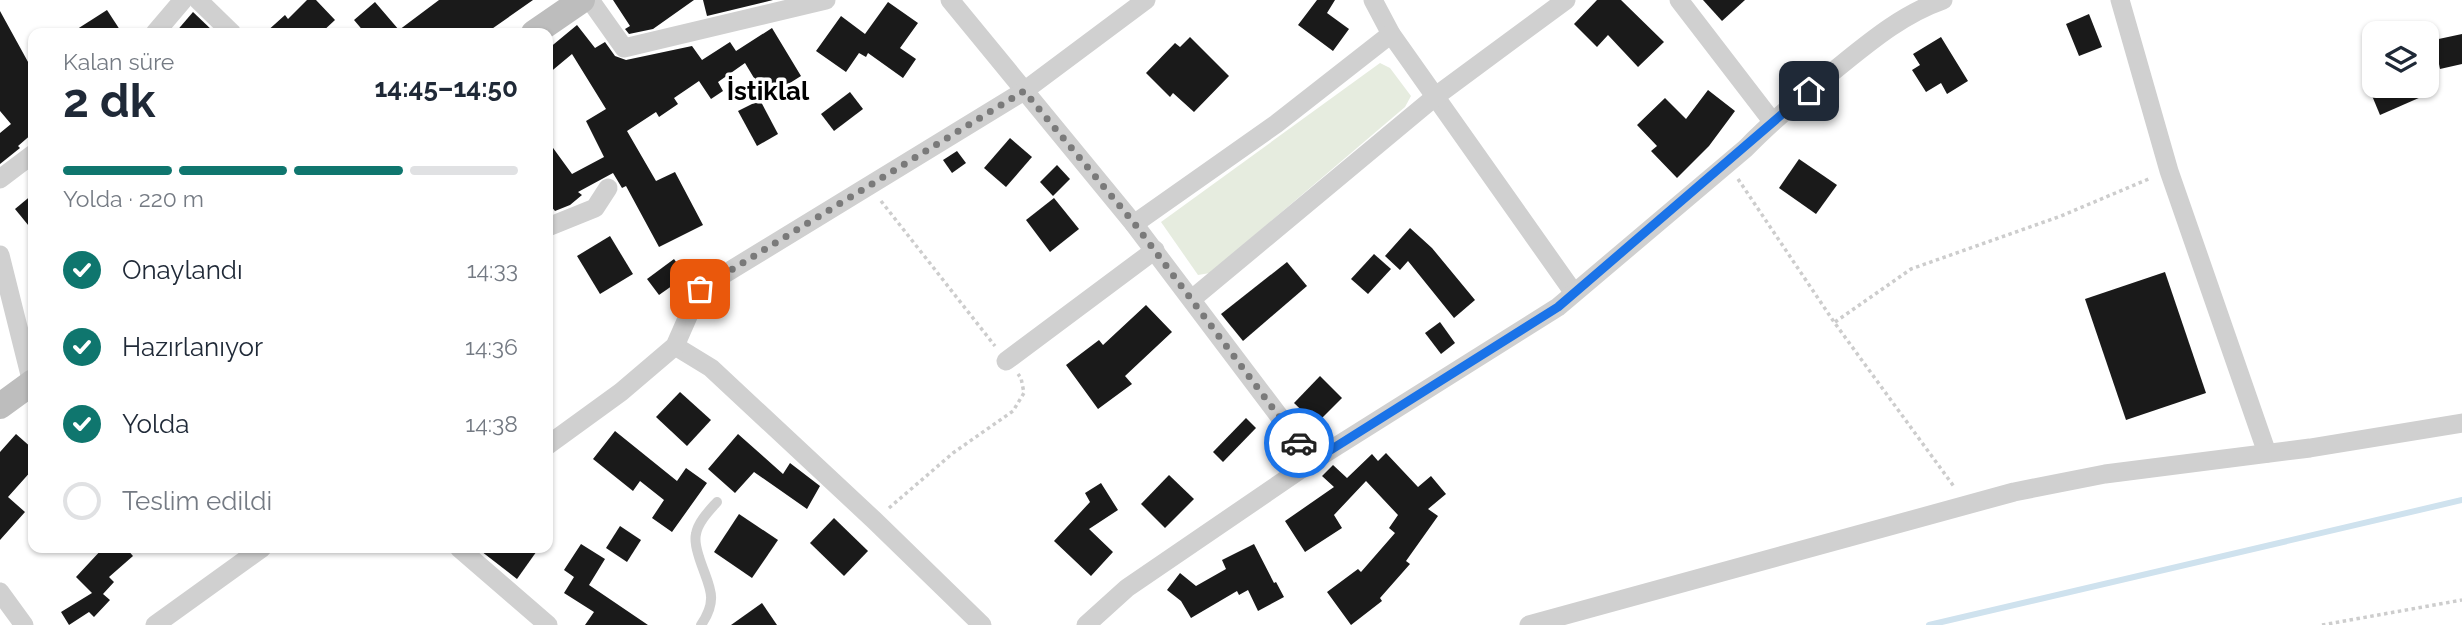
<!DOCTYPE html>
<html lang="tr">
<meta charset="utf-8">
<style>
:root{--surface:#fff;--page:#f6f6f7;--text:#1f2937;--muted:#747a83;--line:#e0e1e3;--accent:#0f766e}
body{margin:0;font-family:Raleway,sans-serif;background:var(--page);color:var(--text);height:100vh;display:flex;flex-direction:column;font-size:26px;white-space:nowrap}
*{box-sizing:border-box;margin:0}
p{font-size:23px;color:var(--muted)}
.icon{flex:none;width:38px;height:38px;fill:none;stroke:currentColor;stroke-width:2;stroke-linecap:round;stroke-linejoin:round}
.map{position:relative;flex:1;overflow:hidden}
.side{position:absolute;left:28px;top:28px;width:525px;height:525px;display:flex;flex-direction:column;background:var(--surface);border-radius:14px;box-shadow:0 2px 5px #0004}
.side>*{flex:none}
.fabs{position:absolute;left:2362px;top:21px;display:grid;gap:14px}
.fabs a{display:grid;place-items:center;width:77px;height:77px;border-radius:14px;background:var(--surface);box-shadow:0 2px 5px #0004;font-size:35px}
.pin{position:absolute;display:grid;place-items:center;width:60px;height:60px;color:#fff;margin:-30px;border-radius:14px;box-shadow:0 4px 10px #0006}
.courier{position:absolute;display:grid;place-items:center;width:70px;height:70px;margin:-35px;border:5px solid #1a73e8;border-radius:50%;background:#fff;color:#222;box-shadow:0 2px 9px #0007}
.head em{font-style:normal;font-weight:700}
.head div{display:flex;flex-direction:column-reverse}
.head{display:flex;align-items:center;justify-content:space-between;height:119px;padding:0 35px}
h1{font-size:46px;font-weight:700;line-height:52px}
.bar{display:grid;grid-template-columns:repeat(4,1fr);gap:10px 7px;align-content:center;height:84px;padding:0 35px}
.bar i{height:9px;border-radius:5px;background:var(--line)}
.bar .selected{background:var(--accent)}
.bar p{grid-column:span 4}
ol{padding:0 35px;list-style:none}
li{display:flex;align-items:center;gap:21px;height:77px}
li p{margin-inline-start:auto}
li .icon{padding:7px;border-radius:50%;background:var(--accent);color:#fff;stroke-width:4}
li:last-child{color:var(--muted)}
li i{width:38px;height:38px;border:4px solid var(--line);border-radius:50%}
.map>svg:first-child{display:block}
</style>
<div class="map">
<svg width="2462" height="625" viewBox="0 0 2462 625">
<rect width="100%" height="100%" fill="#fff"/>
<path fill="#e6ecdf" d="M1380,63L1390,68L1411,96L1405,107L1210,273L1198,275L1161,222Z"/>
<g fill="none" stroke-linecap="round" stroke-linejoin="round">
<path stroke="#cfe2ee" stroke-width="6" d="M1929,625L2462,500"/>
</g>
<g fill="#1a1a1a">
<path d="M307,0H316L335,20L321,33H265L285,15L288,19Z"/>
<path d="M439,0H533L486,33H365L354,20L375,2L399,30Z"/>
<path d="M613,0H694L653,29L629,34L625,29L630,26Z"/>
<path d="M703,0H773L707,16Z"/>
<path d="M1317,0H1335L1327,13L1349,29L1333,51L1298,25Z"/>
<path d="M1597,0H1621L1664,42L1638,67L1608,35L1597,47L1574,24Z"/>
<path d="M1703,0H1745L1722,21Z"/>
<path d="M888,2L918,23L900,48L916,59L903,78L868,53L866,57L859,53L846,72L816,51L841,16L865,34Z"/>
<path d="M107,10L122,33H71Z"/>
<path d="M0,11L33,71V133L18,146L20,148L0,164V133L11,124L0,111Z"/>
<path d="M193,12L215,33H175Z"/>
<path d="M2089,14L2102,47L2079,56L2066,24Z"/>
<path d="M577,25L595,48L605,42L615,56L626,60L692,46L702,60L730,42L736,51L772,28L801,76L766,98L745,63L718,82L723,91L711,99L699,81L674,98L678,104L659,117L656,112L627,131L656,181L675,172L703,225L659,247L626,186L622,188L613,173L578,192L582,195L570,205L555,211L548,203V141L572,174L604,157L586,121L606,109L572,54L548,74V49Z"/>
<path d="M2462,34V64L2440,69L2434,40Z"/>
<path d="M1190,37L1229,76L1194,112L1173,93L1170,97L1146,73L1175,43L1180,47Z"/>
<path d="M1941,37L1968,81L1947,94L1941,83L1926,92L1912,70L1920,65L1913,54Z"/>
<path d="M2368,86H2416L2421,97L2380,115Z"/>
<path d="M1708,90L1735,111L1709,146L1677,178L1651,151L1657,146L1637,125L1665,98L1686,119Z"/>
<path d="M850,92L863,109L834,131L821,114Z"/>
<path d="M760,100L778,134L757,146L738,111Z"/>
<path d="M1010,138L1032,157L1006,187L984,168Z"/>
<path d="M957,151L966,163L952,173L943,160Z"/>
<path d="M1799,159L1837,185L1816,214L1779,188Z"/>
<path d="M1057,165L1070,179L1053,196L1040,182Z"/>
<path d="M33,194V231L15,209Z"/>
<path d="M1054,198L1079,229L1050,252L1026,220Z"/>
<path d="M1410,228L1432,248L1475,300L1454,318L1408,261L1400,270L1385,256Z"/>
<path d="M610,236L633,274L600,294L577,256Z"/>
<path d="M1374,254L1391,269L1368,294L1351,279Z"/>
<path d="M674,259L686,276L659,295L647,279Z"/>
<path d="M1287,262L1307,286L1243,341L1221,314Z"/>
<path d="M2165,272L2206,393L2126,420L2085,299Z"/>
<path d="M1146,305L1172,332L1125,376L1132,384L1098,409L1066,365L1099,340L1103,345Z"/>
<path d="M1440,322L1455,343L1441,354L1425,333Z"/>
<path d="M1320,376L1342,398L1316,424L1294,403Z"/>
<path d="M680,392L711,420L687,446L656,417Z"/>
<path d="M1246,418L1256,428L1223,462L1213,452Z"/>
<path d="M615,431L677,481L686,468L707,483L672,532L652,518L664,500L640,481L633,491L593,459Z"/>
<path d="M16,434L33,449V469L8,497L25,512L0,540V452Z"/>
<path d="M738,434L783,474L790,463L820,486L807,509L754,472L735,493L708,469Z"/>
<path d="M1386,453L1418,487L1431,476L1446,494L1428,509L1438,516L1406,561L1410,564L1380,598L1382,601L1351,625L1327,592L1358,569L1361,572L1395,533L1389,528L1398,515L1366,481L1334,515L1342,528L1305,552L1285,521L1334,487L1322,476L1333,465L1347,478L1372,454L1378,461Z"/>
<path d="M1169,475L1194,499L1165,528L1141,504Z"/>
<path d="M1101,483L1118,510L1089,529L1113,552L1091,576L1054,541L1090,502L1085,493Z"/>
<path d="M739,514L778,540L752,578L714,552Z"/>
<path d="M834,518L868,551L844,576L810,543Z"/>
<path d="M620,526L641,540L627,562L606,548Z"/>
<path d="M581,544L605,559L589,585L648,625H585L594,612L564,593L574,577L564,570Z"/>
<path d="M1254,544L1274,583L1276,582L1284,597L1258,611L1248,590L1239,595L1237,591L1191,618L1181,601L1167,590L1180,573L1196,586L1226,569L1222,560Z"/>
<path d="M103,548H126L133,556L109,577L114,582L103,594L110,600L94,617L89,612L69,625L61,612L92,593L76,577Z"/>
<path d="M477,548H539L517,579Z"/>
<path d="M762,603L777,625H731Z"/>
</g>
<g fill="none" stroke-linecap="round" stroke-linejoin="round">
<g stroke="#cdcdcd" stroke-width="3.5" stroke-dasharray="3.5 3.5" stroke-linecap="butt">
<path d="M1738,179L1834,322L1955,488"/>
<path d="M881,201L995,346"/>
<path d="M1835,322L1911,269L2061,216L2151,178"/>
<path d="M889,508L953,453L1013,411L1024,393L1021,378L1018,374"/>
<path d="M2322,625L2462,600"/>
</g>
<path stroke="#d0d0d0" stroke-width="10" d="M701,625C720,597 708,586 699,557C697,550 694,542 696,534C698,522 709,511 717,502"/>
<g stroke="#d0d0d0" stroke-width="19">
<path d="M198,0L232,33"/>
<path d="M590,0L624,48L826,0"/>
<path d="M950,0L1134,224L1313,461"/>
<path d="M1373,0L1391,34L1574,293"/>
<path d="M1679,0L1772,121"/>
<path d="M2120,0L2169,171L2267,453"/>
<path d="M155,33L183,0"/>
<path d="M0,179L33,154"/>
<path d="M1134,224L1276,124L1391,34"/>
<path d="M548,227L595,208L608,188"/>
<path d="M0,255L32,383"/>
<path d="M1192,299L1436,96L1566,0"/>
<path d="M675,346L711,368L874,520L982,625"/>
<path d="M1006,361L1155,250"/>
<path d="M548,445L621,392L675,346L700,289L1024,91L1146,0"/>
<path d="M459,548L548,625"/>
<path d="M0,592L24,625"/>
<path d="M155,625L262,548"/>
<path d="M1086,625L1127,588L1313,461L1558,307L1746,148C1772,121 1801,97 1831,73C1866,45 1900,15 1943,0"/>
<path d="M1529,625L2014,492L2105,474L2310,448L2462,423"/>
</g>
<g stroke="#bdbdbd" stroke-width="26">
<path d="M534,33L582,0"/>
<path d="M0,406L33,382"/>
</g>
</g>
<g fill="none" stroke-linecap="round" stroke-linejoin="round">
<path stroke="#7a7a7a" stroke-width="7" stroke-dasharray="0 12.6" d="M700,289L1024,91L1134,223L1299,443"/>
<path stroke="#1a73e8" stroke-width="9" d="M1299,443L1313,461L1558,307L1809,91"/>
</g>
<g text-anchor="middle" dominant-baseline="central" stroke-width="7" stroke-linejoin="round" paint-order="stroke">
<g font-size="26" font-weight="bold" fill="#000" stroke="#fff">
<text x="768" y="91">İstiklal</text>
</g>
</g>
</svg>
<div class="fabs">
<a><svg class="icon" aria-label="layers" viewBox="0 0 24 24"><path d="M12 4l9 5-9 5-9-5zM3 14l9 5 9-5"/></svg></a>
</div>
<div class="pin" style="left:700px;top:289px;background:#ea580c"><svg class="icon" aria-label="bag" viewBox="0 0 24 24"><path d="M5 8h14l-1 12H6zM9 8a3 3 0 0 1 6 0"/></svg></div>
<div class="pin" style="left:1809px;top:91px;background:#1f2937"><svg class="icon" aria-label="home" viewBox="0 0 24 24"><path d="M3 11l9-7 9 7M6 9v11h12V9"/></svg></div>
<div class="courier" style="left:1299px;top:443px"><svg class="icon" aria-label="car" viewBox="0 0 24 24"><path d="M5 17H2v-5l4-1 3-4h7l3 4 3 1v5h-3M9 17h6M6 11h13"/><circle cx="7" cy="17" r="2"/><circle cx="17" cy="17" r="2"/></svg></div>
<section class="side">
<div class="head"><div><h1>2 dk</h1><p>Kalan süre</p></div><em>14:45–14:50</em></div>
<div class="bar"><i class="selected"></i><i class="selected"></i><i class="selected"></i><i></i><p>Yolda · 220 m</p></div>
<ol>
<li><svg class="icon" aria-label="check" viewBox="0 0 24 24"><path d="M5 12l5 5 9-10"/></svg>Onaylandı<p>14:33</p></li>
<li><svg class="icon" aria-label="check" viewBox="0 0 24 24"><path d="M5 12l5 5 9-10"/></svg>Hazırlanıyor<p>14:36</p></li>
<li><svg class="icon" aria-label="check" viewBox="0 0 24 24"><path d="M5 12l5 5 9-10"/></svg>Yolda<p>14:38</p></li>
<li><i></i>Teslim edildi</li>
</ol>
</section>
</div>
